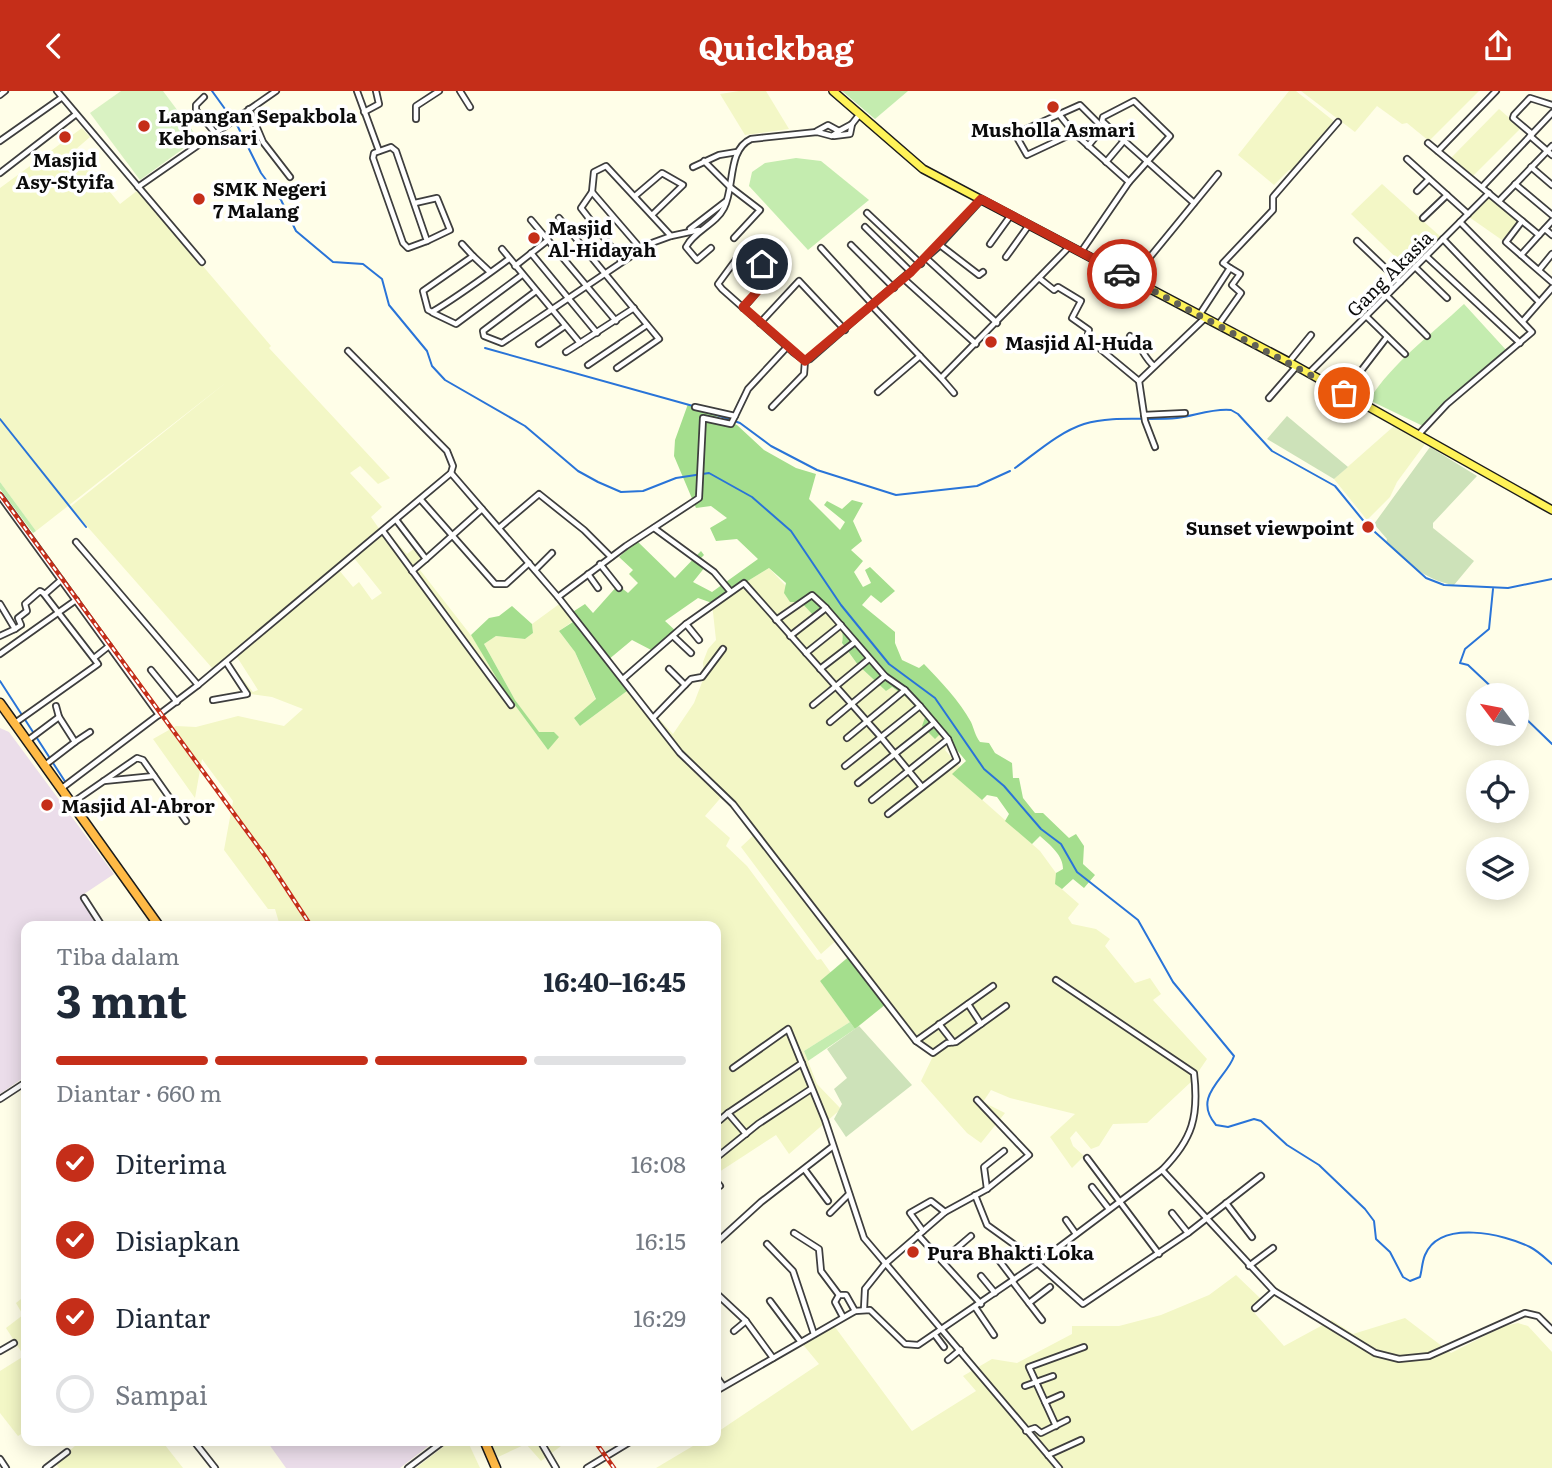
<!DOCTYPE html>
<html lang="id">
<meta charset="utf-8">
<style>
:root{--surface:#fff;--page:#f6f6f7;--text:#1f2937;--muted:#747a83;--line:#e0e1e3;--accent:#c52e19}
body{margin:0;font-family:Literata,serif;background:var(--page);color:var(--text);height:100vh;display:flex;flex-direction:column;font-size:26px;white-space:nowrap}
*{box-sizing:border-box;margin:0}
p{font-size:23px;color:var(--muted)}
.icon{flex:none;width:38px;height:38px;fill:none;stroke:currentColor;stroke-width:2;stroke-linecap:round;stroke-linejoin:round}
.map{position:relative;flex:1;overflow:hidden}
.side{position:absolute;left:21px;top:830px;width:700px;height:525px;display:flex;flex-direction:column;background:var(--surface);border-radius:14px;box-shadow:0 4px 18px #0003}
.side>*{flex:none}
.needle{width:46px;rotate:302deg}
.tools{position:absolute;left:1466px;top:592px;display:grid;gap:14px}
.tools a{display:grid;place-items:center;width:63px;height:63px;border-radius:50%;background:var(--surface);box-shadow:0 4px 18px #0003;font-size:35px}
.pin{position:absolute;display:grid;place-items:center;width:60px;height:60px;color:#fff;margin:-30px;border:4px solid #fff;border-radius:50%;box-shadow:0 2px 7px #0007}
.courier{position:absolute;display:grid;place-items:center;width:70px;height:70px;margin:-35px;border:5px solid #c52e19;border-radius:50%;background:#fff;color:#222;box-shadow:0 2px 9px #0007}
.summary em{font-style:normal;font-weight:700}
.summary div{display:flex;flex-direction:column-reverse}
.summary{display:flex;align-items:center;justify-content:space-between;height:119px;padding:0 35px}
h1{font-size:46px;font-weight:700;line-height:52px}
.bar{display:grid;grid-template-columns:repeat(4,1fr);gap:10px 7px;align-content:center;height:84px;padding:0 35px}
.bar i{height:9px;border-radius:5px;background:var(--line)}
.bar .current{background:var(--accent)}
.bar p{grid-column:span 4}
ol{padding:0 35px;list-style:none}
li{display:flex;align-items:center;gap:21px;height:77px}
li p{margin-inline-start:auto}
li .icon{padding:7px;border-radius:50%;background:var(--accent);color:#fff;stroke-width:4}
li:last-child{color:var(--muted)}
li i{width:38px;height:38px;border:4px solid var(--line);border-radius:50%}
header{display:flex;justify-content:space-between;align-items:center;height:91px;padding:0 35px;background:var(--accent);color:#fff;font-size:32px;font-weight:700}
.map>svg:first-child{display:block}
</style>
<header><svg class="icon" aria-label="back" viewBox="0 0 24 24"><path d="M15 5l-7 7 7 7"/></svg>Quickbag<svg class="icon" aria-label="share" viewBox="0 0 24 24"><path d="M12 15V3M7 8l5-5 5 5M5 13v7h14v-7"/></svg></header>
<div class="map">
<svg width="1552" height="1377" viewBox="0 0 1552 1377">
<rect width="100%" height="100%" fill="#fffee8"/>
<g fill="#ebddea">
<path d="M0,637L9,641L114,783L81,805L100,835H26V985L0,1003Z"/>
<path d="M266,1349H436L400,1377H286Z"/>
</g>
<g fill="#f3f7c6">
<path d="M739,0H766L789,38L745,44L720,3Z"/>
<path d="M1289,0H1296L1335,31L1294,79H1289L1274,94L1238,64Z"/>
<path d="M1301,0H1479L1429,50L1407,32L1402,33L1377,15L1355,41Z"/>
<path d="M1499,18L1521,37L1472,86L1450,68Z"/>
<path d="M82,37L90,46L75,59L120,113L138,99L271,255L269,257L390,387L378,393L360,375L350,382L382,416L371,426L380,439L213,578L70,416L228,290L36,440L0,391V97Z"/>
<path d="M1382,93L1442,147L1409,179L1351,123Z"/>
<path d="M1489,106L1518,131L1502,149L1469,126Z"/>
<path d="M1394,335L1425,353L1397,391L1390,406L1367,429L1334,388Z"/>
<path d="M386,439L407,463L419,454L430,469L420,479L473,547L503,598L548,659L558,646L554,641L539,642L515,609L484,553L496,545L525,548L533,542L532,533L562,511L576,528L559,540L575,561L596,609L574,627L580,635L631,597L673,643L694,612L704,586L703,571L708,558L716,549L712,512L769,477L801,511L827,521L839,531L843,544L842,553L858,574L886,600L891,596L913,609L942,641L949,650L945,659L961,677L953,683L1040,760L1056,782V793L1079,813L1068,827L1072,833L1096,838L1110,848L1105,855L1135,892L1150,887L1161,903L1153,909L1207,968L1192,990L1147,1032L1113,1033L1099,1055L1091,1058L1076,1040L1070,1047L1073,1055L1084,1065L1072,1077L1050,1046L1075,1023L1010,1007L991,999L983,1011L1005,1022L981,1052L967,1042L921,990L935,961L928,958L886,913L839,847L821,863L741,756L758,740L724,703L705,725L730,747L726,755L747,775L817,869L821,868L831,882L820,890L850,931L804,960L817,993L841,1018L789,1063L776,1044L716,1083V835H280L275,818H268L224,759L233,710L202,668L195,707L153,648L176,635L196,636L238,625L284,635L303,618L272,606L242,602L244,600L226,575L230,572L253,601L258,599L237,566L339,479L353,496L359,491L372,509L382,502L354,467Z"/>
<path d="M1236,1184L1262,1209L1250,1217L1284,1255L1332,1229L1353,1243L1405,1227L1451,1262L1504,1235L1518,1232L1528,1235L1552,1261V1377H656L703,1349H716V1342L819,1273L800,1250L832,1232L912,1340L976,1300L963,1285L992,1268L1017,1272L1072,1243V1235H1119L1161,1224L1209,1204Z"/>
<path d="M26,1204V1340L18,1345L0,1322V1280L24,1265L6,1237L23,1224L16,1212Z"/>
<path d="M82,1349H161L183,1377H59L55,1372Z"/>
<path d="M452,1349H467L480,1377H416Z"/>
<path d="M488,1349H569L541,1370L526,1353L498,1366Z"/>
</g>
<g fill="#c4ecaf">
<path d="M842,0H908L875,28Z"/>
<path d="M796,67L821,70L869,109L808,159L749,95L752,81L765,72Z"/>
<path d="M1464,213L1507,260L1423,335L1369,309C1393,271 1432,243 1464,213Z"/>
<path d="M0,391L36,440L33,442L0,398Z"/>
<path d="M850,931L855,938L808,970L804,960Z"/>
</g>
<g fill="#a4de8d">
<path d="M688,313L737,334L764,359L796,377L816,383L809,408L840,439L845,431L824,414L827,410L842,418L852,409L863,412L853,430L862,450L851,459L863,470L854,481L863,496L871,492L865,479L870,476L895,500L881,512L871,504L862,514L895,541V552L902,569L919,577L924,573C941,591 959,609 971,631C974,638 975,644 980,651L989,652L995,662L1012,672L1013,687H1019L1023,707L1035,722H1043L1069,747L1076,743L1084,755L1083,773L1095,784L1084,797L1073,788L1062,798L1055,793L1056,782L1063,778C1063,764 1050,754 1040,745L1032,753L1005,730L1009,723L997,706L987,704L982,709L952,683L966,670L942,641L935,648L922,635L927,621L892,596L886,600L858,574L842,552C845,537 838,530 827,521L813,524L801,511H790L784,502L786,492L769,477L712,512L698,507L665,530L678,542L655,561L632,549L608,569L631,597L580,635L574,627L596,608L575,561L559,540L576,529L571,522L585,513L593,522L618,494L628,502L638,492L629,483L633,479L619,466L637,450L675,487L701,460L704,464L698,470L705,476L693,491L712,501L758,468L737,448L716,450L710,437L727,427L711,415L696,417L674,365L675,349Z"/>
<path d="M512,515L532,533L533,542L525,548L496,545L484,553L515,609L539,641H554L559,646L548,659L503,598L471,544L489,527L499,525Z"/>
<path d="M852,863L886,913L855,938L820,890Z"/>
</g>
<g fill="#cde2b9">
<path d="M1287,325L1348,376L1334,388L1267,348Z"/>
<path d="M1430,356L1477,385L1433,432V437L1474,470L1454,494C1424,489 1407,471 1386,452L1387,448L1374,433Z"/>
<path d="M859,935L912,994L846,1046L834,1028L842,1013L834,998L847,987L827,958Z"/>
</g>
<path fill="#d9f2c2" d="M121,0H163L198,47L140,89L90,22Z"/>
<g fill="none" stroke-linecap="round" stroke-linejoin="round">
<g stroke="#2974d8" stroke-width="2">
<path d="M212,0L238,36L261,82L281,109L296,140L333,171L363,173L382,188L389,214L427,260L432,275L445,289L525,335L578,380L598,391L621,401L643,400L676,387L709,382L752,406L791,440L841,514L889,573L935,607L984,678L1004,695L1041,738L1061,753L1077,781L1138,829L1173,891L1234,965C1227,987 1191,1005 1216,1034L1228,1036L1254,1028L1261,1030L1287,1054L1319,1074L1365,1118L1374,1130L1376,1148L1390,1161L1403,1186L1410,1190L1420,1186C1422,1179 1422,1171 1425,1164C1440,1128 1504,1143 1530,1156C1538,1160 1545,1167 1552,1173"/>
<path d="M485,257L693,315"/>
<path d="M708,321L740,332L771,355L817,379L896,404L977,395L1010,380"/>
<path d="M0,328L86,436"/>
<path d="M1015,377C1036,362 1059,341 1084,333C1114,324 1146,330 1177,327C1194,325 1213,317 1231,319L1238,323L1272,360L1335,395L1366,433L1426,487L1444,494L1508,497L1552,488"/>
<path d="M1493,498L1489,538L1465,558L1460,572L1468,574L1500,604"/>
<path d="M0,590L66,692"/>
<path d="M1517,619L1552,653"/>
</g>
<defs>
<g id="street">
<path d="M57,0L202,171"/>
<path d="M357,0L379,60"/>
<path d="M460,0L470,16"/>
<path d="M0,4L5,0"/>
<path d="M204,6L196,14V19L216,43"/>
<path d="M249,18L263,51L290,86"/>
<path d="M364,21L379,13L376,0"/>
<path d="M1058,22L1074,42L1129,91"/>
<path d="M416,28V15L439,0"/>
<path d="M817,40L828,34L839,40L852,33L859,24"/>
<path d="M1074,42L1027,64L1015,43L1080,14L1103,37L1088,55"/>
<path d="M1532,43L1513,27L1514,24L1530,7L1552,14"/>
<path d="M834,45L850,43L852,33"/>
<path d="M1530,45L1552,64"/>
<path d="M0,50L61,7"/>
<path d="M1428,52L1539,144L1552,130"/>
<path d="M391,56L396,60L427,150L408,157L403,152L373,67L374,62Z"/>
<path d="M1438,60L1496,0"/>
<path d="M1407,68L1468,123"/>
<path d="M704,70L730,96L760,119L734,147"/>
<path d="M1106,71L1122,52"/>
<path d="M693,76L719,64L737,61"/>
<path d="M1531,76L1552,94"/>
<path d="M0,82L75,24"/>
<path d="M1515,93L1552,124"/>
<path d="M138,96L276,0"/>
<path d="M1482,96L1552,22"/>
<path d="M1417,100L1429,88"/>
<path d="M592,101L641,158"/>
<path d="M635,105L662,82L683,94L652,124"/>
<path d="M1499,110L1552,55"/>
<path d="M415,112L437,107L450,139L427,150"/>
<path d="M867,122L921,173"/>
<path d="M559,127L659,248L617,277"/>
<path d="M1423,127L1447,104"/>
<path d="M531,129L616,230"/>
<path d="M1522,130L1506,151L1552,191"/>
<path d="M1460,131L1539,211"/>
<path d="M865,136L911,181"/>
<path d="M690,138L725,111"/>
<path d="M1545,138L1552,144"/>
<path d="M1357,150L1400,191"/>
<path d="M462,153L473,165"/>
<path d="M990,153L1011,124"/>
<path d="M851,154L894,197"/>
<path d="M940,154L979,184L983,181"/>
<path d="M711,157L697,169L686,156C694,140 716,133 724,117C735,96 727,59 751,48L817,41L832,45L839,40"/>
<path d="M821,157L874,215"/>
<path d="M502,158L580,252"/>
<path d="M1081,161L1129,91L1170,45L1134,10L1103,26L1102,30L1194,112"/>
<path d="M531,162L597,242"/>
<path d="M1521,164L1539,144"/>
<path d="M1426,165L1520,252"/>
<path d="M1006,166L1029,134"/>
<path d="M926,167L997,232"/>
<path d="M622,170L581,117L592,101L594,81L606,75L671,145L699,139"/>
<path d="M515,175L548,149"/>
<path d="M1415,176L1447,207"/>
<path d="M1230,177L1223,172L1273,119V106L1338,31"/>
<path d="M1539,179L1552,163"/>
<path d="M490,181L473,165L423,200L428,219L432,221C459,205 484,186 509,168"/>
<path d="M1039,187L1054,199L1058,196L1081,210L1072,227L1089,239L1087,247L1139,290"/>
<path d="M904,188L976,253"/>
<path d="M1132,188L1218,83"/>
<path d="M536,200L483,240L484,245L502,252L649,153L671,145"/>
<path d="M1386,204L1427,245"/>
<path d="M873,216L941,287L1069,156"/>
<path d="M743,217C764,195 777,177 743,159L718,193L722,198L793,261L805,270L810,268L937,157L981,109"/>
<path d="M433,222L456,233L522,184"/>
<path d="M1200,223L1230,177L1240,183L1232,194L1241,202L1219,233"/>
<path d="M1366,225L1405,263"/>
<path d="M1523,230L1552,197"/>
<path d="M760,232L799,190L845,239"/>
<path d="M1130,245C1141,253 1143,266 1154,275"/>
<path d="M539,253L565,235"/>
<path d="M566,261L634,217"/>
<path d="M1289,271L1311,244"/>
<path d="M588,274L647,234"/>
<path d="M1309,282L1489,102"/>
<path d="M941,287L954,302"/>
<path d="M878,301L920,265"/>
<path d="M1344,302L1387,246"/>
<path d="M1269,307L1296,276"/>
<path d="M695,316L735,325L748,298L787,256"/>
<path d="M772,316L804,283L805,270"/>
<path d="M1144,324L1185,322"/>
<path d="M1419,343L1447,313L1532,241L1443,148"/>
<path d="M1155,356L1145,330L1139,290L1205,227"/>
<path d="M451,382L558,506L680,662L733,713L916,950L933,962L947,952L956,951L1006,915"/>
<path d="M0,405L159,624"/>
<path d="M421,409L495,493H506L529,472"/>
<path d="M397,430L426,468L482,418"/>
<path d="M499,437L539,403L584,439L611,466"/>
<path d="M654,437L714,481L730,500"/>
<path d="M383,440L511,614"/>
<path d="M76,451L198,594"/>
<path d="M600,473L619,497"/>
<path d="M535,479L552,462"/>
<path d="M412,480L426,468"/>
<path d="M588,483L598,497"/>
<path d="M558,506L626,455L699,407L703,327L731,333L735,325"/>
<path d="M0,513L15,538L0,545"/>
<path d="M776,529L812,504L826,517L885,585L905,599L920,615L948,648L957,669L888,723"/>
<path d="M686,533L699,549"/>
<path d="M15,538L21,534L18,527L27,520L25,513L40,500L45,503L61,489"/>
<path d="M673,545L691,562"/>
<path d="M790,545L826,517"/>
<path d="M806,562L841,534"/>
<path d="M0,563L76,509"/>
<path d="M94,567L109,555"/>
<path d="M820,578L855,551"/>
<path d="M151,579L177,611"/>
<path d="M623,588L686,533L744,492L880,645L922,696"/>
<path d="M685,594L691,588L702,586L723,558"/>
<path d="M213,609L247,603L226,571"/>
<path d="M813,614L869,568"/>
<path d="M56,615L59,626"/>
<path d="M654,626L685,594L669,578"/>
<path d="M830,631L885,585"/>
<path d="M15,632L98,573L44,503"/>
<path d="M847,647L905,599"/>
<path d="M27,650L59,626L75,651L45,674"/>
<path d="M75,651L90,641"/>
<path d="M845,675L920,615"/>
<path d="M104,690L154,685"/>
<path d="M858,692L934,632"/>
<path d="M62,697L198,594L451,382L453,375L447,360L348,260"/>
<path d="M872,709L948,648"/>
<path d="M72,712L137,667L143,669L186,730"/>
<path d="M84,807L102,835"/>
<path d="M1056,889L1194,982C1199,1025 1193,1048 1162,1079"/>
<path d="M968,913L981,933"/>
<path d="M939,933L953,951"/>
<path d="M916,950L993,895"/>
<path d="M733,977L788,938L825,1029L864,1147L1059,1377"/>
<path d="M0,1008L26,991"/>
<path d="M720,1029L728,1022"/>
<path d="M746,1043L728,1022L802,972"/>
<path d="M716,1067L758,1033L811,998"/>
<path d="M1087,1067L1159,1163"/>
<path d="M805,1079L828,1110"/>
<path d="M716,1090L720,1095"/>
<path d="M1092,1096L1109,1118"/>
<path d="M987,1098L984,1076L1004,1060"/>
<path d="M975,1104L987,1134L1026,1162L1083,1213L1188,1142L1261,1085"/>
<path d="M1226,1112L1252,1146"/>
<path d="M830,1122L849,1103"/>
<path d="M1172,1122L1188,1142"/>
<path d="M1066,1129L1076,1143"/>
<path d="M923,1140L910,1122L931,1110L945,1121"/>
<path d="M794,1142L819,1158L821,1180L839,1204"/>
<path d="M918,1144L981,1213"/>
<path d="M716,1152L761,1111L832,1056"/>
<path d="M767,1153L793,1180L814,1243"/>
<path d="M998,1168L1014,1189"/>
<path d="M943,1169L971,1145"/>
<path d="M1249,1175L1273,1157"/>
<path d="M981,1185L995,1202"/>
<path d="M1012,1190L1042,1229"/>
<path d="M716,1202L746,1230L773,1267"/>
<path d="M770,1210L800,1250"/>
<path d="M1029,1212L1050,1196"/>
<path d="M975,1216L994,1244"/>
<path d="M1255,1217L1274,1200"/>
<path d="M864,1218L865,1198L885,1173L945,1121L987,1098L1029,1064L977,1009"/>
<path d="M843,1226L835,1211L839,1204H846L855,1220"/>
<path d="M734,1240L746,1230"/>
<path d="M935,1244L944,1256"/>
<path d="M0,1260L14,1252"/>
<path d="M948,1269L960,1259"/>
<path d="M716,1285L723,1295"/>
<path d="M1025,1295L1053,1285"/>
<path d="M716,1300L855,1220L870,1219L905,1253L918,1254L1038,1172L1162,1079L1274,1200L1375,1262L1399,1268L1429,1265L1525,1222L1538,1225L1552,1239"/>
<path d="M1045,1311L1061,1304"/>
<path d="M1056,1335L1029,1276L1084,1256"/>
<path d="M1026,1340L1035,1337L1041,1342L1067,1329"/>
<path d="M193,1349L215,1377"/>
<path d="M542,1353L556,1377"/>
<path d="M1048,1364L1081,1349"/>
<path d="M0,1368L6,1377"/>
<path d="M46,1377L67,1361"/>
<path d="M408,1377L445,1349"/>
<path d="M587,1377L633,1349"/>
</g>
<path id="primary" d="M833,0L923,78L1289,271L1552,419"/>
<g id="highway">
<path d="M0,612L159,835"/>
<path d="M484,1349L496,1377"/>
</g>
</defs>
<use href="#street" stroke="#3e3e3e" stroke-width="8"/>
<use href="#primary" stroke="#1c1c1c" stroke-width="10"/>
<use href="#highway" stroke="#1c1c1c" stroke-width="11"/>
<use href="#street" stroke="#fff" stroke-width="4.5"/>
<use href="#primary" stroke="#fff358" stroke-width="7"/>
<use href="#highway" stroke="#ffba46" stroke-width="8"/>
<defs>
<g id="rail">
<path d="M0,403L265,765L311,835"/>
<path d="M594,1349L614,1377"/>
</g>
</defs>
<use href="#rail" stroke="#c52e19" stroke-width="4.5"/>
<use href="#rail" stroke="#fff" stroke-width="2" stroke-dasharray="5" stroke-linecap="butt"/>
</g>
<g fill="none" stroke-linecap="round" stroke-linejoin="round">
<path stroke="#606058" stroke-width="7" stroke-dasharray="0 12.6" d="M1122,183L1344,302"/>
<path stroke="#c52e19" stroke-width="9" d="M762,173L763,194L743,216L805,270L911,181L981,108L1122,183"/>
</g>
<g fill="#c52e19" stroke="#fff" stroke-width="2.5">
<circle cx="1053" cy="16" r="7"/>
<circle cx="144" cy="35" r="7"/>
<circle cx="65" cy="46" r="7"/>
<circle cx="199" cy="108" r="7"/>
<circle cx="534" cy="147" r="7"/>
<circle cx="991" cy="251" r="7"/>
<circle cx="1368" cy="436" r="7"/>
<circle cx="47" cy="714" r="7"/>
<circle cx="913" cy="1161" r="7"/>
</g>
<g text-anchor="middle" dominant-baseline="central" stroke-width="7" stroke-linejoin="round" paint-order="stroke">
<g font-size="19" font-weight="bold" fill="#0b0b0b" stroke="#fff" text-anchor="start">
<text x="158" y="24">Lapangan Sepakbola<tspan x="158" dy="22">Kebonsari</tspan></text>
<text x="1053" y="38" text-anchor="middle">Musholla Asmari</text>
<text x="65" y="68" text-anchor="middle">Masjid<tspan x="65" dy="22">Asy-Styifa</tspan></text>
<text x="213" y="97">SMK Negeri<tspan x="213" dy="22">7 Malang</tspan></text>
<text x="548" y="136">Masjid<tspan x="548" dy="22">Al-Hidayah</tspan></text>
<text x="1005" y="251">Masjid Al-Huda</text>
<text x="1354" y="436" text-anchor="end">Sunset viewpoint</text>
<text x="61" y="714">Masjid Al-Abror</text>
<text x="927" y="1161">Pura Bhakti Loka</text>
</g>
<g font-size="19" fill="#0b0b0b" stroke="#fff">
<text transform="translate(1389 182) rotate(-45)">Gang Akasia</text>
</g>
</g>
</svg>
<div class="tools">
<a><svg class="needle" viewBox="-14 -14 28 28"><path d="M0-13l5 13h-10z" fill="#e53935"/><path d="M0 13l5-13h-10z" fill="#747a83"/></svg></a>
<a><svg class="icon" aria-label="locate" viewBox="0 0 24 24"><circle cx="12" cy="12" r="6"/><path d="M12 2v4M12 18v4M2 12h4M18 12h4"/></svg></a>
<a><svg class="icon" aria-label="layers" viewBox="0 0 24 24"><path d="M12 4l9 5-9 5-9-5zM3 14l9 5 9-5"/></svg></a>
</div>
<div class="pin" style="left:1344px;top:302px;background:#ea580c"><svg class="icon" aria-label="bag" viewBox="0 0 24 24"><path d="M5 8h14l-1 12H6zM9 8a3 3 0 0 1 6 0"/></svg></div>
<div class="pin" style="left:762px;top:173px;background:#1f2937"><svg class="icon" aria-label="home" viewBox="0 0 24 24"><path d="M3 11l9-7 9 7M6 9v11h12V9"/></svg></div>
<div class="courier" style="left:1122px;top:183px"><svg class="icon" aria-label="car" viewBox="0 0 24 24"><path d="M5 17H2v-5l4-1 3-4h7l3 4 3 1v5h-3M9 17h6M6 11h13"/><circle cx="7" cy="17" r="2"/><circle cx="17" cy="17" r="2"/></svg></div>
<section class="side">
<div class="summary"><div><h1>3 mnt</h1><p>Tiba dalam</p></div><em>16:40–16:45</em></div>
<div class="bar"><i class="current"></i><i class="current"></i><i class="current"></i><i></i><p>Diantar · 660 m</p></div>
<ol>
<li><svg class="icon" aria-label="check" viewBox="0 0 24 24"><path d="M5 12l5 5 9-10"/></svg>Diterima<p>16:08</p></li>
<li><svg class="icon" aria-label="check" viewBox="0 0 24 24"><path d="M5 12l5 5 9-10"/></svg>Disiapkan<p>16:15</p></li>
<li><svg class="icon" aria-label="check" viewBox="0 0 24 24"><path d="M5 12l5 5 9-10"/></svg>Diantar<p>16:29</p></li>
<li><i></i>Sampai</li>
</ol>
</section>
</div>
